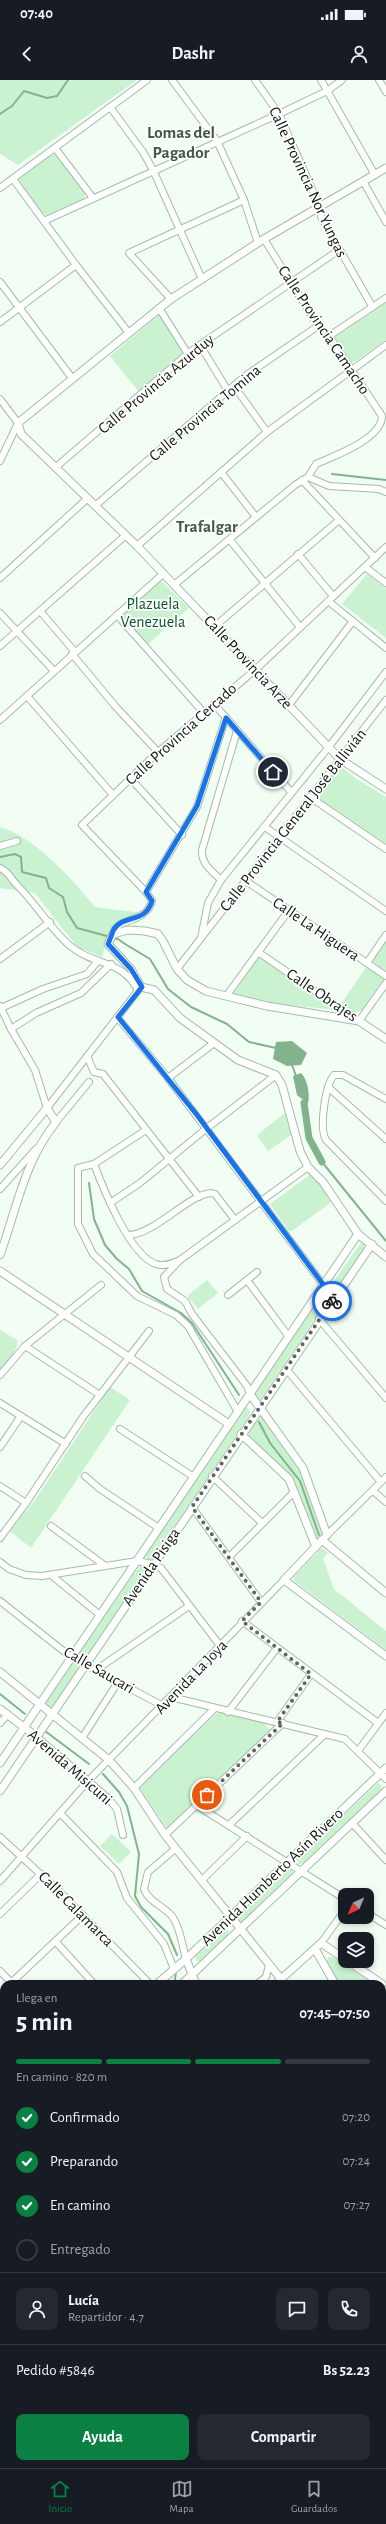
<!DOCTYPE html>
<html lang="es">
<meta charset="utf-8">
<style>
:root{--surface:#171b24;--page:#242831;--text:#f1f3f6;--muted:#9ea1a6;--line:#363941;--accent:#0b8043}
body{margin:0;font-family:"Alegreya Sans",sans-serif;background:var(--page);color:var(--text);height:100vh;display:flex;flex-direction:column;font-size:15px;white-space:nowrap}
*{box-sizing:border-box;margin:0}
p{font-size:13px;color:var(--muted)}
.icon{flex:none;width:22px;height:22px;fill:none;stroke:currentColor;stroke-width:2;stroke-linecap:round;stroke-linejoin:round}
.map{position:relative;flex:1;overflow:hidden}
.side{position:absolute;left:0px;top:1900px;width:386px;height:488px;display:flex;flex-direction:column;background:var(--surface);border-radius:12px 12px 0 0;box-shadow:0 2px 6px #0003}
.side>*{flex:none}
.needle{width:26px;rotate:224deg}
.fabs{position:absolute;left:338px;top:1808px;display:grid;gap:8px}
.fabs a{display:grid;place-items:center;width:36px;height:36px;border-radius:8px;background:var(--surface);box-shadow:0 2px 6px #0003;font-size:20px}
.pin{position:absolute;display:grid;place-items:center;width:34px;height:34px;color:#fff;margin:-17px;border:2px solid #fff;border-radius:50%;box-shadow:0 1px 4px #0007}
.courier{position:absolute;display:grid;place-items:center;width:40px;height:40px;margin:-20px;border:3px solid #1a73e8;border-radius:50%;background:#fff;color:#222;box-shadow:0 1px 5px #0007}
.head em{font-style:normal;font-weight:700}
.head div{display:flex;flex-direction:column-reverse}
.head{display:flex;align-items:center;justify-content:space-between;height:68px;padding:0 16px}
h1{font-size:26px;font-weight:700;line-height:30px}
.bar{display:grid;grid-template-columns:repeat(4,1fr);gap:6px 4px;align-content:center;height:48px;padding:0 16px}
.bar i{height:5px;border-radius:3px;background:var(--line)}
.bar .selected{background:var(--accent)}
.bar p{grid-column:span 4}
.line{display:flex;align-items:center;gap:10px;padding:0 16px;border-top:1px solid var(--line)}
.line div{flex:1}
.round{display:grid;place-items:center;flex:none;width:42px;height:42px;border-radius:8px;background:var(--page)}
ol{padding:0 16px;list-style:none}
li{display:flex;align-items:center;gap:12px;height:44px}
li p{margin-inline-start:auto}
li .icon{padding:4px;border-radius:50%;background:var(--accent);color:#fff;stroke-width:4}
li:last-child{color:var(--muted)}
li i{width:22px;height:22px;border:2px solid var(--line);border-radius:50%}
.action{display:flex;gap:8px;margin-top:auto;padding:8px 16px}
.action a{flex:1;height:46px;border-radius:8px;background:var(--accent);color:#fff;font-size:16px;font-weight:700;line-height:46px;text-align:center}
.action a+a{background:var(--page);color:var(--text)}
.status{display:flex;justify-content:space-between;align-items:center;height:28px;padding:0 20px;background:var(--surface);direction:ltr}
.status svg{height:11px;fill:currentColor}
header{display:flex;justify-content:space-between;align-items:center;height:52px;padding:0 16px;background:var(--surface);font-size:18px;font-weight:700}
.menu{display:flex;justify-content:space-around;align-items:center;height:56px;border-top:1px solid var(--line);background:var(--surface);font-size:11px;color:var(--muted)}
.menu a{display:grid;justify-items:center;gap:2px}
.menu .selected{color:var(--accent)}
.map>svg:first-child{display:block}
</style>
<div class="status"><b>07:40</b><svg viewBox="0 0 49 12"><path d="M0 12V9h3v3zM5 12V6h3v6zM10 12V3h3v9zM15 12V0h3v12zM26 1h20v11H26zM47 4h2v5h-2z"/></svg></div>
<header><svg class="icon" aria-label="back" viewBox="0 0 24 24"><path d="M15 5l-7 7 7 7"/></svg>Dashr<svg class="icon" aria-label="person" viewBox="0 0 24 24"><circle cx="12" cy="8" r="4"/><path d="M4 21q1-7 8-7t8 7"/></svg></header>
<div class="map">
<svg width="386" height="2388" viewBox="0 0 386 2388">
<rect width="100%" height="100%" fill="#f2fef4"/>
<g fill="#caf2d1">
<path d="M0,0H137L18,85L0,74Z"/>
<path d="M56,74L86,114L83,119L46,135L41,132L20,104L19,99L50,75Z"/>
<path d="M386,223V260L351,284L335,257Z"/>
<path d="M160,234L184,273L140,313L110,276Z"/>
<path d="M367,494L386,509V558L342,524Z"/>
<path d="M160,500L189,528L147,565L122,537V535Z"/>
<path d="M339,685L355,698L386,717V765L317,718V712Z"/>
<path d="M0,747C35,757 73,800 95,827L143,833L129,838L110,850L102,877L77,867L35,813L0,808Z"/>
<path d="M386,860V892L371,882Z"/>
<path d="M259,877L337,930L278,924L233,914Z"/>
<path d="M367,886L384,899L362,930L354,934L341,924Z"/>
<path d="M285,1033L291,1055L268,1071L257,1055Z"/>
<path d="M311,1094H313L331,1119L330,1123L292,1151H289L270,1124Z"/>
<path d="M361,1163L364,1164V1170L335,1211L331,1205Z"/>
<path d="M207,1200L218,1213L198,1229L187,1216Z"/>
<path d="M322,1214L327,1217V1221L259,1321L254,1314Z"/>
<path d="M0,1250L17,1260C19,1272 7,1280 0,1290Z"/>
<path d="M110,1307L130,1320L31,1468L10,1451L35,1420Z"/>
<path d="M246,1326L250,1332L249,1336L152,1479L149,1480L145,1475Z"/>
<path d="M262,1335L299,1388L324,1455L319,1459L316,1457L294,1400L249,1357V1351Z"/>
<path d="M322,1468L328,1473L323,1479L334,1509L386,1551V1570L293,1500L294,1496Z"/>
<path d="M141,1484L146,1486V1491L86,1577L80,1578L79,1572Z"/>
<path d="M76,1582L79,1584V1589L54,1626L49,1628L46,1626V1621L71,1584Z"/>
<path d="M220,1633L265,1644L270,1650L168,1750L139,1707L214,1634Z"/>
<path d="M378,1703L382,1706L381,1711L304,1784H298V1778Z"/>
<path d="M112,1754L131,1772L119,1784L100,1766Z"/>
<path d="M289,1788L292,1790L293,1795L243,1842L238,1841V1834Z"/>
<path d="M226,1848L229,1851L228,1855L201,1881H196V1875Z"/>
<path d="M328,1877H333L374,1904H339L326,1883Z"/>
<path d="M382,1910L386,1912V1983L382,1977Z"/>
<path d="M4,2179V2200L0,2202V2181Z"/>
</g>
<g fill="#83b38c">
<path d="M292,961L307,973L301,985L287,986L273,979L276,962Z"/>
<path d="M301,993C308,1000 310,1015 308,1024L297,1015L293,996Z"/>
</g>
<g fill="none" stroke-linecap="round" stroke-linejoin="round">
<g stroke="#83b38c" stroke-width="2">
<path d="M0,34L12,26L24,11L47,18L57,16L68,0"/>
<path d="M332,394L386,400"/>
<path d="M0,777L15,774L21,777L22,792L46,798L49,808L63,817L67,832L77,848L118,859L125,864L150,879L168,909L191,927L227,944L249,962L276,968"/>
<path d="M292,985L296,996"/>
<path d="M322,1082L386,1161"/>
<path d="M89,1103L94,1139L105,1165L117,1179L129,1189L142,1211L181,1233L192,1243L239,1315"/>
<path d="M259,1342L270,1363L300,1401L319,1455"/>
<path d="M0,1614L25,1634"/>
<path d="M45,1651L89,1684"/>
<path d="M103,1694L119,1712L127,1726L139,1774L135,1816L141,1827L168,1854L177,1875"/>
<path d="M175,1900L176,1891"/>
</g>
<g stroke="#83b38c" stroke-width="7">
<path d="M304,1023L309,1058L322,1082"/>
<path d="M382,2157L386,2154"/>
<path d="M0,2187L4,2184"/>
</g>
<defs>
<g id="minor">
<path d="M172,0L217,61L244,120L258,163"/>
<path d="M255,0L279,34L320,127L321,137L372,226"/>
<path d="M321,0L375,95"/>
<path d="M379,0L386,12"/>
<path d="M110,27L143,72L153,90L202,199"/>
<path d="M55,68L93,118"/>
<path d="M13,99L76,185L129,253"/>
<path d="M363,101L386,142"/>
<path d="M0,108L147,0"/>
<path d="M44,141L279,34L327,11L342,0"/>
<path d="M0,202L72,298"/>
<path d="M171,219L129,173L244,120"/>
<path d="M159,228L188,274"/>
<path d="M0,242L76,185"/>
<path d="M329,256L386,218"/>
<path d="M200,265L228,311"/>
<path d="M234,306L267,352"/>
<path d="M0,319L18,343L0,381"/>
<path d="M56,387L191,271L339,170"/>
<path d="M221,392L256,437"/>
<path d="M308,397L329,406L379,409L386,412"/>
<path d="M302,400L375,478"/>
<path d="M95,426L245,296L318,246"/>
<path d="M230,460L300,547"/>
<path d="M137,466L267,352L386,265"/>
<path d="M298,474L333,516"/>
<path d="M365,487L386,503"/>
<path d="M0,498L88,418"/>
<path d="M174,505L295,405L308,397L316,384C334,376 382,359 382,336L329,256L318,246L264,159"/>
<path d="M328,521L386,568"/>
<path d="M40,531L75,572"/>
<path d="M0,533L54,591"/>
<path d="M117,535L204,633"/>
<path d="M214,547L339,440"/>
<path d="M0,566L126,455"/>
<path d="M72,574L116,627L158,672"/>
<path d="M27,616L113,715"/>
<path d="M214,624L291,712"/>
<path d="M289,625L353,541"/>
<path d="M0,640L163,494"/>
<path d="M131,699L182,755"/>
<path d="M310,717L386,769"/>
<path d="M265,747L386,831"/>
<path d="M0,766L17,761"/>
<path d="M0,788C9,792 11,799 17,805C36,824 50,848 69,865C95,887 120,878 138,910"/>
<path d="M221,800C212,791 201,784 202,770L237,651"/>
<path d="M246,801L386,896"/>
<path d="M146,812L197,727L226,637"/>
<path d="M113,854C117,836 145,845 152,821L146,812L82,745L158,672L255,590L386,467"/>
<path d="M201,858L208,823L221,800L328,668L386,592"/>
<path d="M258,872L359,941L386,903"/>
<path d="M0,879L50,842"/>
<path d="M367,883L386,855"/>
<path d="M177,889L386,620"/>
<path d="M227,915L289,830"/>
<path d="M0,926L11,949L35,990L47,1028"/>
<path d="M1,928L43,909L87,894L97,882"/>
<path d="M117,937L168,998L334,1219"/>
<path d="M11,949L36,933L81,913L111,884"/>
<path d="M87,976L94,992L103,994L199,1117"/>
<path d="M168,998L214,963"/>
<path d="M328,1007L386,1059"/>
<path d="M386,1019L343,995H334C325,1006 319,1048 326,1060L386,1121"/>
<path d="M47,1028L140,908"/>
<path d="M56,1042L89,1002"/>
<path d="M94,1084L146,1050"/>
<path d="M0,1109L36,1069"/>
<path d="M110,1123L140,1103L207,1048L276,995"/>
<path d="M128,1155C156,1155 195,1107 215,1114L235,1140"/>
<path d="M180,1180C173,1183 164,1187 156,1184C130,1176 103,1108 94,1084L78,1088V1144L93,1174L137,1216L176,1235L188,1246L238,1332"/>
<path d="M247,1200L289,1257"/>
<path d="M228,1215L257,1192"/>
<path d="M319,1239L386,1318"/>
<path d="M25,1266L100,1315"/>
<path d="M286,1289L381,1402"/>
<path d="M0,1295L25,1266L101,1205"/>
<path d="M250,1314L247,1306L192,1234L185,1221L167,1209L164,1197L180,1180L308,1087"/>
<path d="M0,1323L66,1364"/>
<path d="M120,1349L194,1397"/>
<path d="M0,1367L21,1336"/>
<path d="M85,1396L100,1409L159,1448"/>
<path d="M212,1396L262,1443"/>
<path d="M0,1406L26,1423"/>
<path d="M373,1411L386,1422"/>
<path d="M192,1427L261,1522"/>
<path d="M51,1446L104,1485"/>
<path d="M0,1458L26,1423L83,1337L149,1251"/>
<path d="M322,1460L386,1397"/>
<path d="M229,1477L294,1412"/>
<path d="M0,1482L9,1489L26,1495L42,1496L137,1481L153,1484L161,1488L221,1567"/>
<path d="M51,1495L100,1535"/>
<path d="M0,1521L71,1577L163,1626"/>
<path d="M242,1541L378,1643"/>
<path d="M96,1590L189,1526"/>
<path d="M171,1617L345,1659L386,1699"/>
<path d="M228,1632L277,1568"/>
<path d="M277,1642L311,1594"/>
<path d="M0,1643L8,1634"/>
<path d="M37,1657L108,1718L117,1729L123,1755"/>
<path d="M82,1658L118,1602"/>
<path d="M358,1671L386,1633"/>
<path d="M134,1708L215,1628"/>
<path d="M196,1725L345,1819"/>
<path d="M60,1733L117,1792L127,1818L164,1864L174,1889"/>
<path d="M352,1743L386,1780"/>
<path d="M229,1745L325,1654"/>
<path d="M165,1755L283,1643"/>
<path d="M0,1757L61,1813L150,1904"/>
<path d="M175,1769L148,1792L144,1809C148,1821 163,1826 171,1835C180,1846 182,1865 186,1879"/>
<path d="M202,1800L247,1756"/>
<path d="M0,1801L88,1701L284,1500"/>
<path d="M367,1833L386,1845"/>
<path d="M0,1834L41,1794"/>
<path d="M56,1862L94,1904"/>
<path d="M321,1863L345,1830"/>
<path d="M0,1891L12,1903"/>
<path d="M10,1904L83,1835"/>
<path d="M257,1904L266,1897L269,1885"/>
<path d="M275,1904L281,1899"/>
<path d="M0,1914L4,1910"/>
<path d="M0,1955L4,1960"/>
<path d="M0,1982L4,1979"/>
<path d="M0,2011L4,2015"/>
<path d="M382,2068L386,2064"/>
<path d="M382,2093L386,2097"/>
<path d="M0,2176L4,2173"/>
<path d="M382,2237L386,2240"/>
<path d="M382,2257L386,2251"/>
<path d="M192,2384L197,2388"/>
<path d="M276,2384L281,2388"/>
<path d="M369,2384L375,2388"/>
<path d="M36,2388L38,2384"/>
<path d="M207,2388L210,2384"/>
<path d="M322,2388L325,2384"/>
</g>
<g id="tertiary">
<path d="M386,88L264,159L171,219L18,343L21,354L137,466L340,679L386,709"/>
<path d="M386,959L359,941L267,926L206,911L187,900L177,889L163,861L158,854L145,851L128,850L113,854L108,864L131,889L141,907L154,910L180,938L238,980L276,995L282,1005L300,1071L308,1087L323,1102L358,1154L386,1177"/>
<path d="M0,1085L47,1028L56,1042C24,1082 17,1128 0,1175"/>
<path d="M0,1191L229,1344"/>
<path d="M250,1314L303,1388L327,1455"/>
<path d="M241,1354L289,1399L316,1467"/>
<path d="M386,1513L322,1460L284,1500L386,1576"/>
<path d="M0,1592L109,1680L134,1708L165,1755L281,1899L321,1863L345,1879"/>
<path d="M0,1629L37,1657"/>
<path d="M0,1683L358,1154"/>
<path d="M0,1711L372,1164"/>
<path d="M315,1869L335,1904"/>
<path d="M186,1879L196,1904"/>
<path d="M348,1881L382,1904"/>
<path d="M157,1904L186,1879L386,1688"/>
<path d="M182,1904L386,1711"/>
<path d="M382,1984L386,1988"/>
<path d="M0,2053L4,2049"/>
<path d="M0,2078L4,2075"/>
<path d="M382,2144L386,2141"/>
<path d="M382,2167L386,2164"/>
<path d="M0,2210L4,2208"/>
<path d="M0,2305L4,2308"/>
<path d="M93,2384L97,2388"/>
</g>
</defs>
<use href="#minor" stroke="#a2bda6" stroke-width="8"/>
<use href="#tertiary" stroke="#a2bda6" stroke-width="9"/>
<use href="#minor" stroke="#fff" stroke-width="6"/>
<use href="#tertiary" stroke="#fff" stroke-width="7"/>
</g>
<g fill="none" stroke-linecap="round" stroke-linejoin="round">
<path stroke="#5d685f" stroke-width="4" stroke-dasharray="0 7.2" d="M207,1715L283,1643L277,1642L311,1594L242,1541L261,1522L192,1427L332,1221"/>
<path stroke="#1a73e8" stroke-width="5" d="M273,692L226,638L197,726L146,812L152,821C145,844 124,834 114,849C112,853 110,860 108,864L131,889L142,907L118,937L197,1035L334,1219L332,1221"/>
</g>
<g text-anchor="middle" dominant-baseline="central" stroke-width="3.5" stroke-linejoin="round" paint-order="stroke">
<g font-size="16" fill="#0d170f" stroke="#fff">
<text transform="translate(308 102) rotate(65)">Calle Provincia Nor Yungas</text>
<text transform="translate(324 250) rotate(56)">Calle Provincia Camacho</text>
<text transform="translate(156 304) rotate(-40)">Calle Provincia Azurduy</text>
<text transform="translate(205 333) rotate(-40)">Calle Provincia Tomina</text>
<text transform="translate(248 582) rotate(47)">Calle Provincia Arze</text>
<text transform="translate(181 654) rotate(-42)">Calle Provincia Cercado</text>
<text transform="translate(293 740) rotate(-52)">Calle Provincia General José Ballivián</text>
<text transform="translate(316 849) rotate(34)">Calle La Higuera</text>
<text transform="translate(322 915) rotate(34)">Calle Obrajes</text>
<text transform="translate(151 1487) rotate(-56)">Avenida Pisiga</text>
<text transform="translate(99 1590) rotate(30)">Calle Saucari</text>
<text transform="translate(191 1597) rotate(-46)">Avenida La Joya</text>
<text transform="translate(70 1687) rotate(41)">Avenida Misicuni</text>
<text transform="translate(272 1797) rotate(-44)">Avenida Humberto Asín Rivero</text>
<text transform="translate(76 1829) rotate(45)">Calle Calamarca</text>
</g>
<g font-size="16" fill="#065726" stroke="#fff">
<text x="153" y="524">Plazuela<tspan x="153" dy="18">Venezuela</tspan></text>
</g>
<g font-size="17" font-weight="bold" fill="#415945" stroke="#fff">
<text x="181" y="52">Lomas del<tspan x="181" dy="20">Pagador</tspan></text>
<text x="207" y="446">Trafalgar</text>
</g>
</g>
</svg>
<div class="fabs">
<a><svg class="needle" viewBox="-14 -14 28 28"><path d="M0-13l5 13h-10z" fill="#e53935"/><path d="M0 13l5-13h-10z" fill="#9ea1a6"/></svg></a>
<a><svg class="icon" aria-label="layers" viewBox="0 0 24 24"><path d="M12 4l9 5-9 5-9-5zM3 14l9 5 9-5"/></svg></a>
</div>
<div class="pin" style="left:207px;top:1715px;background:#ea580c"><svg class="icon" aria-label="bag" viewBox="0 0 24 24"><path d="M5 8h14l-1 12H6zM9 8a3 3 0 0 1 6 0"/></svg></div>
<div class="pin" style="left:273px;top:692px;background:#1f2937"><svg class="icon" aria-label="home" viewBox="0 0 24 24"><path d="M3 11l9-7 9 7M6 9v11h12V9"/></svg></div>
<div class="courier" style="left:332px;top:1221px"><svg class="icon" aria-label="bike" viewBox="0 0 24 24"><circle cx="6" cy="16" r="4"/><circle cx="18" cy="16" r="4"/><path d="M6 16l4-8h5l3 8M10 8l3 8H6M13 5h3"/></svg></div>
<section class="side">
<div class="head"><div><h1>5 min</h1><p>Llega en</p></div><em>07:45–07:50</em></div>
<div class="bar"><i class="selected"></i><i class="selected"></i><i class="selected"></i><i></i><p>En camino · 820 m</p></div>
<ol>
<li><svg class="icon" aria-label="check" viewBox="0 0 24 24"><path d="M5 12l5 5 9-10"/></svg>Confirmado<p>07:20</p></li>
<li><svg class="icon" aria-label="check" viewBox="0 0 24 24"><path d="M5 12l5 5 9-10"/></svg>Preparando<p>07:24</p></li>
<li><svg class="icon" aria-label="check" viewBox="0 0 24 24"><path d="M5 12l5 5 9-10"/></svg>En camino<p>07:27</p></li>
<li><i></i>Entregado</li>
</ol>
<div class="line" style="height:72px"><a class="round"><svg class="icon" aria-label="person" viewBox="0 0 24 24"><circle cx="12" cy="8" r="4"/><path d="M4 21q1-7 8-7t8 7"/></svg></a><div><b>Lucía</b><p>Repartidor · 4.7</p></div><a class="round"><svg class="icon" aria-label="chat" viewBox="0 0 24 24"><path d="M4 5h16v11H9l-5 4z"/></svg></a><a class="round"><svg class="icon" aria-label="phone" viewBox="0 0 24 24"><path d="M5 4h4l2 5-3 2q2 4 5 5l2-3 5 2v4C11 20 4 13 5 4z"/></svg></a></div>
<div class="line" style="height:52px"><div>Pedido #5846</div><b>Bs 52.23</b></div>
<div class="action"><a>Ayuda</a><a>Compartir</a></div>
</section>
</div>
<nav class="menu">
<a class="selected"><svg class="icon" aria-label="home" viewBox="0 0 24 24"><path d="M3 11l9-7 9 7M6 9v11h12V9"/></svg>Inicio</a>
<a><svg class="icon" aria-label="map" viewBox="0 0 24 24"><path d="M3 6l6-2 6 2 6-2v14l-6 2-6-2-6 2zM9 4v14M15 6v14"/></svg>Mapa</a>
<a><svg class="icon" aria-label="saved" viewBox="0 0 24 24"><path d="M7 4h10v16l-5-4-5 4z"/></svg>Guardados</a>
</nav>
